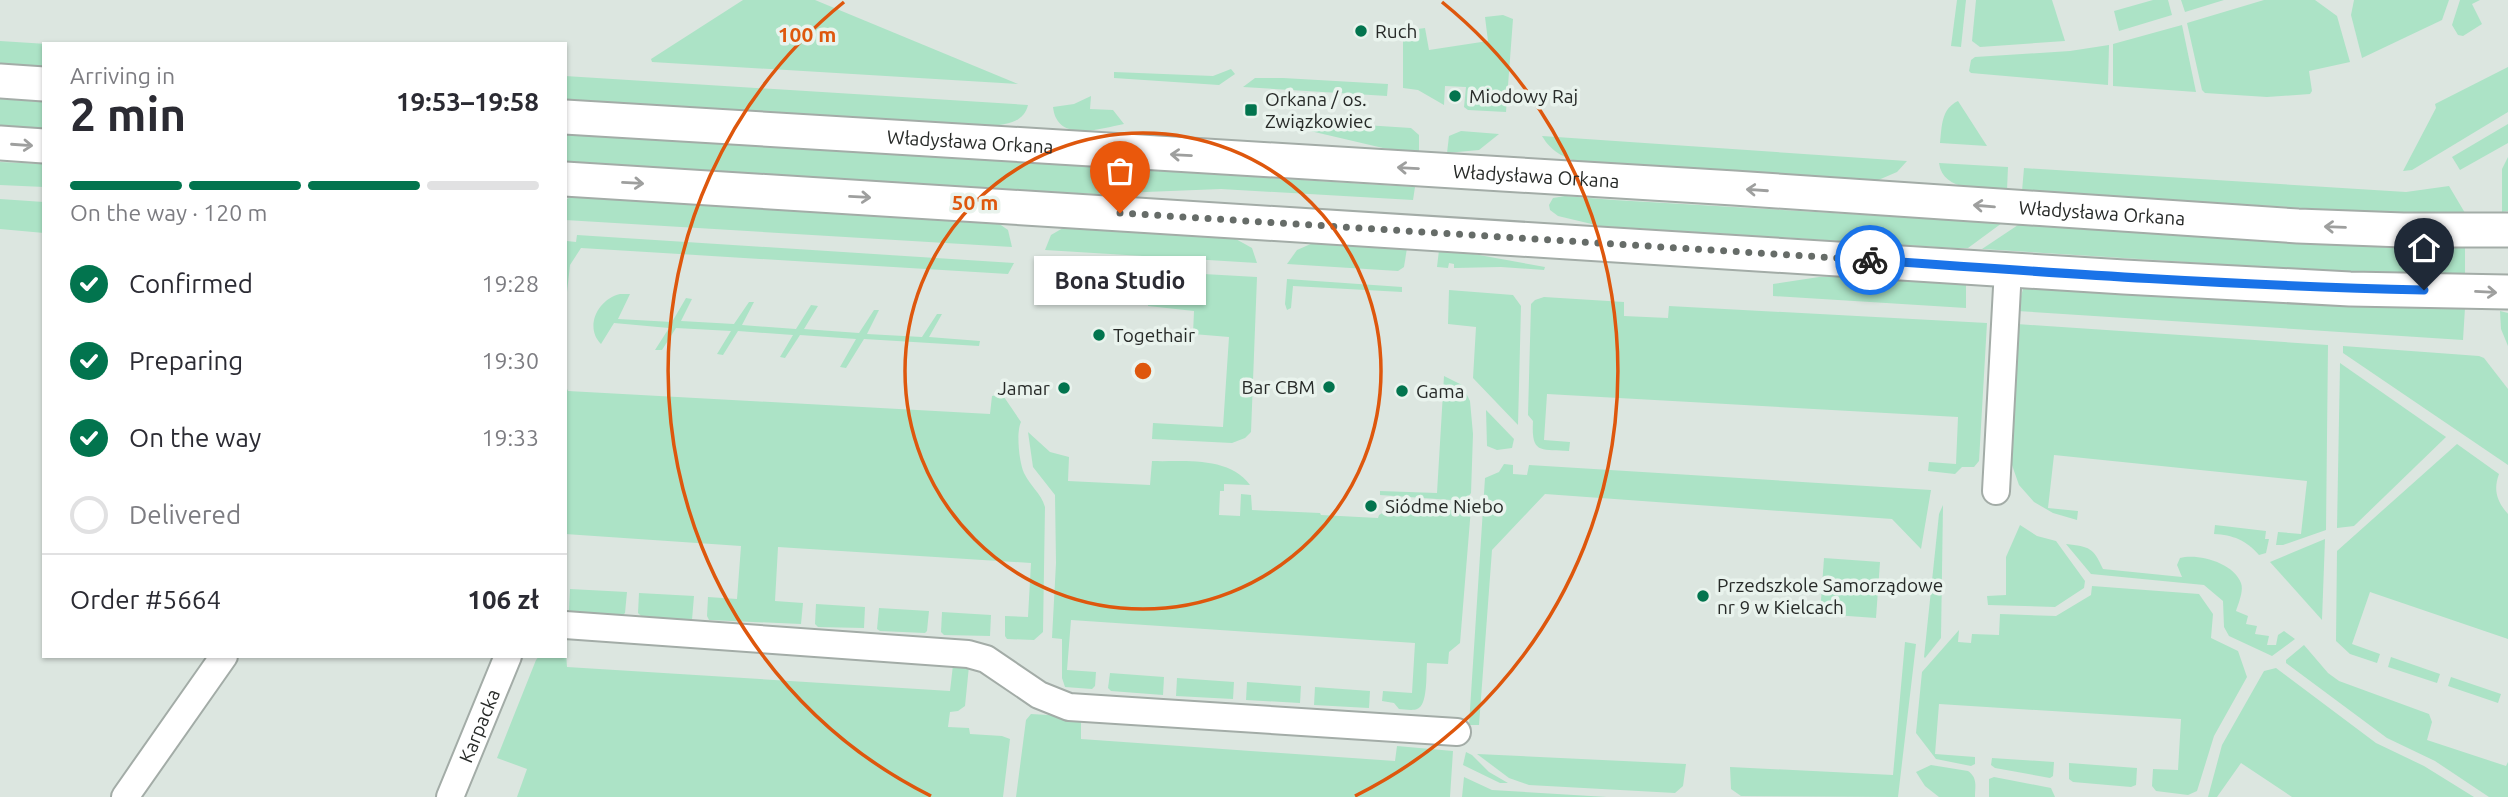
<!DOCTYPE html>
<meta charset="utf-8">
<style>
:root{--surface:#fff;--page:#f2f2f3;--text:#2b2b33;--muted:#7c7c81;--line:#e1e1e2;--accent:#02744e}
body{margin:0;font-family:Ubuntu,sans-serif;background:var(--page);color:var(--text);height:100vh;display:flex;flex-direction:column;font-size:26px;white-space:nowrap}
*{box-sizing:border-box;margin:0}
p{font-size:23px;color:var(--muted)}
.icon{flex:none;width:38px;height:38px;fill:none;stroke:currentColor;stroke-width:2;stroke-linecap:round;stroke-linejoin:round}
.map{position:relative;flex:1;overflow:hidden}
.details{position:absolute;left:42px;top:42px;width:525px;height:616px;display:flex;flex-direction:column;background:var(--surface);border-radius:0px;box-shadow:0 2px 5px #0004}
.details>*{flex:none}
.pin{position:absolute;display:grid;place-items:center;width:60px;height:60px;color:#fff;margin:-72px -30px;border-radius:50% 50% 50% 0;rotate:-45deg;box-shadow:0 0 7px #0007}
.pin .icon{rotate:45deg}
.courier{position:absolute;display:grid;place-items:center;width:70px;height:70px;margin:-35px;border:5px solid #1a73e8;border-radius:50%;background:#fff;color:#222;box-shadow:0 2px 9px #0007}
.bubble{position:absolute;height:49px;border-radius:0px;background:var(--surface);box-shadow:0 2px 5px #0004;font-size:23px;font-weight:700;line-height:49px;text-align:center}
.head em{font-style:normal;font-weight:700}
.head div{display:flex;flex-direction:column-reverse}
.head{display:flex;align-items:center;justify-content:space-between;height:119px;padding:0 28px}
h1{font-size:46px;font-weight:700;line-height:52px}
.bar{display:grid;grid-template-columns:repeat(4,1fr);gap:10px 7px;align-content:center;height:84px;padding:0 28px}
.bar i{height:9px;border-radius:5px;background:var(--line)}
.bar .selected{background:var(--accent)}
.bar p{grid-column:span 4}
.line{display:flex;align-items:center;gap:18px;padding:0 28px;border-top:2px solid var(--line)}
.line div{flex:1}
ol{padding:0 28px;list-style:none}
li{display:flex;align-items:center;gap:21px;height:77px}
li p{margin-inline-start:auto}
li .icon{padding:7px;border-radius:50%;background:var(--accent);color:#fff;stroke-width:4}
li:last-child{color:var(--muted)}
li i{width:38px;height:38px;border:4px solid var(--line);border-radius:50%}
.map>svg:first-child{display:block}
</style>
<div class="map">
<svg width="2508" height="797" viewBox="0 0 2508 797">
<rect width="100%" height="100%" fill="#dce6e0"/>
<g fill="#ace3c6">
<path d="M743,0H815L1018,84L652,62L651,59Z"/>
<path d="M1957,0H1966L1961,47L1951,46Z"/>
<path d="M1976,0H2052L2065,41L1980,47L1972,41Z"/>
<path d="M2153,0H2168L2172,15L2119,31L2114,11Z"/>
<path d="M2181,0H2224L2185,12Z"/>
<path d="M2264,0H2315L2337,16L2350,62L2309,71L2312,91L2310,94L2267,97L2205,93L2202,90L2187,23Z"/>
<path d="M2354,0H2449L2442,20L2362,58L2351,15Z"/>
<path d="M2460,0H2480L2472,4L2482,24L2463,36L2458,35L2452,25Z"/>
<path d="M1503,15L1513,19L1506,112L1468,110L1464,107L1466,87L1445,86L1444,105L1418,90L1403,88V31L1425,28L1429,50L1488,41L1485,17Z"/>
<path d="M2182,25L2196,92L2113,86V44Z"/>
<path d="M0,41L47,44H44V67L0,65Z"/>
<path d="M2109,45L2108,85L1971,73L1969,71L1971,60L1975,57L2070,51Z"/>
<path d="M2508,67V112L2412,170L2403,171L2436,108L2435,104Z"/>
<path d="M1231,69L1235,74L1219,85L1114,78V72L1213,76Z"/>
<path d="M565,76L1028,105C1024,122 1008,124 992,126L565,99Z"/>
<path d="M1255,78H1283L1388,84L1387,96L1243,87Z"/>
<path d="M1091,96L1090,109L1113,110L1124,124C1099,129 1057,143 1053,107L1074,104Z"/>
<path d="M0,99L44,102V129L0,127Z"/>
<path d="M1958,101L1987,146L1940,143C1942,126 1941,109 1958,101Z"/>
<path d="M1318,122L1411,128L1419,135V153L1383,148L1306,130Z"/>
<path d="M2508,124V143L2460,170L2452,157Z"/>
<path d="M1461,131L1499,134L1479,150L1447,153L1449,136Z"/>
<path d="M565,134L1415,187L1413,200L1221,189L1095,194L565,163Z"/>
<path d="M1542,136L1907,161L1897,172L1876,181L1585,163C1566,159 1552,153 1542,136Z"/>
<path d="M2508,157V211L2502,212V169Z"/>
<path d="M0,162L44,164V187L0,185Z"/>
<path d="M1939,163L2008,167L2007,190C1984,188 1943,193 1939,163Z"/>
<path d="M2024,168L2406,192L2449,186L2465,213L2369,212L2022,191Z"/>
<path d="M1565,196L1614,200L2002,223L1968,248H1953L1600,226L1558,216L1550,210L1549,205L1553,198Z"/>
<path d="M571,197L998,223L1008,230L1012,247L565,220V200Z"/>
<path d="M0,199L44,202V233L0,229Z"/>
<path d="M2021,223L2359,245L2465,247V274L2326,271L1982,249Z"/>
<path d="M1063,228L1234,238L1252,248L1257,263L1045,250L1051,235Z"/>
<path d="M577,235L1014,263L1008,274L581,248L570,265L565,310V246L567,241L576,242Z"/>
<path d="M1313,243L1407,248L1404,267L1398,271L1287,264L1297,250Z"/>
<path d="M1439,250L1457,251L1545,267L1544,270L1501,267L1454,268V264L1449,263L1448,268L1437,267Z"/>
<path d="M1045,264L1100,267L1098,304L1089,303L1091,282L1044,278Z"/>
<path d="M1150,271L1257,277L1251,432L1245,438L1232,443L1152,439L1153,423L1223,427L1229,337L1193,334L1194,311L1148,306Z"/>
<path d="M1852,276L1966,283V308L1773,296V284L1819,277Z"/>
<path d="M1287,279L1402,287V292L1293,286L1291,308L1287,310L1285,304Z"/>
<path d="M2029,287L2324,305L2465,308L2463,340L2017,311L2023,289Z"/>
<path d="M1449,290L1513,295L1521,306L1518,425L1473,378L1476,327L1448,324Z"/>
<path d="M620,294H630L618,319L672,322L686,298L692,299L681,321L734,324L749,302H754L742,325L796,329L811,305L818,306L804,329L859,333L874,310H879L867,334L922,337L937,314H942L929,337L980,341L979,346L864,339L846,368L840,367L856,339L800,335L785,358L780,357L793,335L738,331L723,355L717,354L731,331L676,328L662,350H655L669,328L614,323L601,344C584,327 598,299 620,294Z"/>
<path d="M1544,297L1624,302V316L1668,318L1669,306L1987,323L1979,461L1974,467H1962L1955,474L1928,471L1929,462L1956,464L1958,417L1547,394L1544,440L1570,442L1569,451C1541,449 1531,455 1533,421L1528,415L1531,304L1535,300Z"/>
<path d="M2500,311L2508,313V346L2501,329Z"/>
<path d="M2017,324L2328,345L2326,530L2283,545H2276L2278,532L2301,534L2307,481L2054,455L2048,508L2078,511L2077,520L2053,513L2034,502L2019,485L2013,468L2010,459Z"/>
<path d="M2343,346L2479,356L2484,358L2508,389V465L2343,353Z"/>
<path d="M2340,363L2446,437L2354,526L2337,528Z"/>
<path d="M1444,376L1462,385L1470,401L1473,434L1471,493L1465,501L1380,495V491L1437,493Z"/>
<path d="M565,384L568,391L990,414L992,396L1002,394L1021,422C1016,432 1019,462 1024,473C1030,486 1041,493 1045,507L1043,632L1034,640L1007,639L1005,636V616L1028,617L1031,563L778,547L775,601L803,603L801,624L709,620L707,616L708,597L737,599L741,546L565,534Z"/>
<path d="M1486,410L1514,439L1512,448L1497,450L1487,446Z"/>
<path d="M1028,432L1050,452L1069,457L1068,481L1150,485L1152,461C1184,462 1229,456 1250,485L1224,484V491H1220L1219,515L1240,516L1241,494L1251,495L1252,510L1320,513L1321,515L1378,518L1379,515L1389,509V503L1471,508L1460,643L1449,652L1448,664L1427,663C1426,673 1428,706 1417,709C1412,711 1404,709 1399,709L1394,703L1382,701L1383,691L1412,693L1415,643L1071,620L1067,670L1096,672L1095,686L1092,689L1065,687L1062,678V639L1052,638L1056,563L1055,495L1033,467Z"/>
<path d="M2457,444L2499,474C2493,490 2497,502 2508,514V639L2370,592L2352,644L2380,654L2377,663L2350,654L2336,641L2337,551Z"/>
<path d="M1504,464L1513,465V474L1527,475L1529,465L1931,490L1921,549L1892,519L1545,494L1492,550L1479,725H1469L1485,478L1499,472Z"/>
<path d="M1943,505L1941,638L1925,658L1924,657L1939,514Z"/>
<path d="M2020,525L2037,536L2056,541L2085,581L2084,588L2055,607L1988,605L1987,596L2006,595V557Z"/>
<path d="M2215,525L2266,531L2265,539H2269L2266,553L2259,555C2246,540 2233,535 2214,534Z"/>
<path d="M2325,539L2322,620L2270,562Z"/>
<path d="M2066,544C2090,547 2093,547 2103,569L2182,577L2177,565L2180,558C2198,553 2234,563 2241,583C2244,591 2238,604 2236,611L2248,616L2246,624L2257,626L2255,634L2269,636L2267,645H2276L2278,635L2284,631L2295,639L2272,656L2229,636L2224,627L2223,601L2204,585L2091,574Z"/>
<path d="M1824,558L1880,562L1876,618L1820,614Z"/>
<path d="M2092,586L2199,594L2213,614L2211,638L2238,651L2247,677L2214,736L2197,791L2188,795L2156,791L2152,786L2153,769L2178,770L2181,719L1939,704L1935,754L1975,757V764L1971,766L1936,759L1916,733L1922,672L1959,630L1958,642L1971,643L1972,634L1999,635L2000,614L2056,616L2091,595Z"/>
<path d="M570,589L627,592L625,613L623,615L572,612L569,610Z"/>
<path d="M639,593L694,596L692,620L641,616L638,613Z"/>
<path d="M816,604L865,607L864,628L818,627L815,624Z"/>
<path d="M879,608L929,611L927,631L925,633L880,631L877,629Z"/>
<path d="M942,612L991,615L990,636L944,635L941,632Z"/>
<path d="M565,639L567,667L950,691L953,665L969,666L965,706L958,711L950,712L948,727L969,728L970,734L1002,736L1010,739L1003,797H517L527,769L497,758L536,660L539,656H565Z"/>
<path d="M1905,642L1916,644L1898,797L1741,796L1731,789L1730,767L1893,775Z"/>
<path d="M2304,645L2328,673L2339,681L2429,714L2432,722L2427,740L2506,766L2508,762V797H2489L2435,761L2387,738L2286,663V660Z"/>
<path d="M2391,657L2440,674L2437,683L2388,667Z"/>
<path d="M2276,668L2376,743L2424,766L2474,797H2292L2241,763L2217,797H2208L2222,745L2264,671Z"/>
<path d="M1110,673L1164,677L1163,695L1111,691L1108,688Z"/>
<path d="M2451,677L2501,694L2498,703L2448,686Z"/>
<path d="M1177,678L1234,682L1233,699L1176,696Z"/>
<path d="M1247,682L1301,686L1300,703L1246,700Z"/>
<path d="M1315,687L1370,691L1369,708L1314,705Z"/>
<path d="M1031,714L1081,717V739L1395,761L1397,746L1453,751L1450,797H1016L1026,720Z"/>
<path d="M1466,752L1472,755L1489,772L1508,783H1500L1463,765Z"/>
<path d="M1477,754L1686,764L1683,786L1675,793L1529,785L1509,778Z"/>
<path d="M1992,758L2054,762L2053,776L2050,778L1995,768L1991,765Z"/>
<path d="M2069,763L2137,768L2136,785L2131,787L2073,782L2069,779Z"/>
<path d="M1931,765L1968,771C1978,778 1975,787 1975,797H1939L1925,786L1916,772Z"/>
<path d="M1464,777L1492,790L1607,797H1462Z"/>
<path d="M1994,777L2051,788L2055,797H1989V779Z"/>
</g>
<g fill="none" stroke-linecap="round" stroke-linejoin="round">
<defs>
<g id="minor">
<path d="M1996,491L2008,269"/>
<path d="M565,625L968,654L986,659L1039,695L1069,707L1457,732"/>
<path d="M125,797L224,656"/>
<path id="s1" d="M450,797L508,656"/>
</g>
<g id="tertiary">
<path d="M0,81L44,84"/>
<path id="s2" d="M565,117L1734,188L2298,226L2403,230H2508"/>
<path d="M0,143L44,146"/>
<path d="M565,179L2124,277L2350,289L2508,292"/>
</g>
</defs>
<use href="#minor" stroke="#a3aca7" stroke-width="30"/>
<use href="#tertiary" stroke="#a3aca7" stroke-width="37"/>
<use href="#minor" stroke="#fff" stroke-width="26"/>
<use href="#tertiary" stroke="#fff" stroke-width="33"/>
</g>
<defs><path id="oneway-shaft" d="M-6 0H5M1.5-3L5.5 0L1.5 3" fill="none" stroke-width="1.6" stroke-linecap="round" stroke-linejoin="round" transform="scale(1.75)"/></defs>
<g stroke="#9e9f9e">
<use href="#oneway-shaft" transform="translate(22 145) rotate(4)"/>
<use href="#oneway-shaft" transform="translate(1181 155) rotate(-177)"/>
<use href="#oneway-shaft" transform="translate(1408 168) rotate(-177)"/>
<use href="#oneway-shaft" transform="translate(633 183) rotate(3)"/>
<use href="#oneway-shaft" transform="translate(1757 190) rotate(-176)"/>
<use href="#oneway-shaft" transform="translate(860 197) rotate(3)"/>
<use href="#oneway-shaft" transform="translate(1984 206) rotate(-175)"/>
<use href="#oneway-shaft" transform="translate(2335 227) rotate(-178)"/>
<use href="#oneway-shaft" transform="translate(2486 292) rotate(3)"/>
</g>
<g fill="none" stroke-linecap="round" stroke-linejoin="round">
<path stroke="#666c68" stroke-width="7" stroke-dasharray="0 12.6" d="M1120,213L1870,260"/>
<path stroke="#1a73e8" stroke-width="9" d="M1870,260C2055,273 2239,286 2424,290"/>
</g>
<g fill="none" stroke="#de570d" stroke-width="3.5">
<circle cx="1143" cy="371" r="238"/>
<path d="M931 796A475 475 0 0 1 844 2M1442 2A475 475 0 0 1 1355 796"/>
</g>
<g fill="#02744e" stroke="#e9f3ed" stroke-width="2.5">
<circle cx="1361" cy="31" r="7"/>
<circle cx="1455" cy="96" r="7"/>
<rect x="1244" y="103" width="14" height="14" rx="3.5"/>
<circle cx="1099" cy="335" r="7"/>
<circle cx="1329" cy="387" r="7"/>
<circle cx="1064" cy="388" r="7"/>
<circle cx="1402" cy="391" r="7"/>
<circle cx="1371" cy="506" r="7"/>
<circle cx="1703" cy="596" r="7"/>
</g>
<g text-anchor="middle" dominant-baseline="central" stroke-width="7" stroke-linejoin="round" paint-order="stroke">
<g font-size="19" fill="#272a28" stroke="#e9f3ed" text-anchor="start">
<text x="1375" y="31">Ruch</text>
<text x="1469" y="96">Miodowy Raj</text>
<text x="1265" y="99">Orkana / os.<tspan x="1265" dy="22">Związkowiec</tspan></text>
<text x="1113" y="335">Togethair</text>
<text x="1315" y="387" text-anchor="end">Bar CBM</text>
<text x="1050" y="388" text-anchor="end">Jamar</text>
<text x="1416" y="391">Gama</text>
<text x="1385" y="506">Siódme Niebo</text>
<text x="1717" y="585">Przedszkole Samorządowe<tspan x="1717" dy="22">nr 9 w Kielcach</tspan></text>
</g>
<g font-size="19" fill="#272a28" stroke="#e9f3ed">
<text stroke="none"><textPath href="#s2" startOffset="406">Władysława Orkana</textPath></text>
<text stroke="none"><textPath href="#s2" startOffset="973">Władysława Orkana</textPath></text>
<text stroke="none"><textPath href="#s2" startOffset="1540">Władysława Orkana</textPath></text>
<text stroke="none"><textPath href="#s1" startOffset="77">Karpacka</textPath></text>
</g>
</g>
<circle cx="1143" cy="371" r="10" fill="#de570d" stroke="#e9f3ed" stroke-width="3.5"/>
<g font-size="21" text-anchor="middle" font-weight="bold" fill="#de570d" stroke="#e9f3ed" stroke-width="7" stroke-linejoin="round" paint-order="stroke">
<text x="807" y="42">100 m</text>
<text x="975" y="210">50 m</text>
</g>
</svg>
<div class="pin" style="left:1120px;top:213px;background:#ea580c"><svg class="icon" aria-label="bag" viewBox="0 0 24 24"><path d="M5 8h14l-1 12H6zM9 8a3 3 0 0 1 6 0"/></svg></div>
<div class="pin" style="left:2424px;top:290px;background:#1f2937"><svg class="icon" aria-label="home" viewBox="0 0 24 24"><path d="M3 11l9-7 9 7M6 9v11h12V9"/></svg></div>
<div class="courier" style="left:1870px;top:260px"><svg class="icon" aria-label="bike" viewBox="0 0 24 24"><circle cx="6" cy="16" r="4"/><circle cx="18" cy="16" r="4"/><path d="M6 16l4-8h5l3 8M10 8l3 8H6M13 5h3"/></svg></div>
<div class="bubble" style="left:1034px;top:256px;width:172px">Bona Studio</div>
<section class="details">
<div class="head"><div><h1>2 min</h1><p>Arriving in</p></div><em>19:53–19:58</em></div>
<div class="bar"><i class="selected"></i><i class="selected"></i><i class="selected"></i><i></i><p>On the way · 120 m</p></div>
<ol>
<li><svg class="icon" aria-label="check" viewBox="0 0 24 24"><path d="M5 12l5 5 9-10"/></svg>Confirmed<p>19:28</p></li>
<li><svg class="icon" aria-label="check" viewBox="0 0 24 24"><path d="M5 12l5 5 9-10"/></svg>Preparing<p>19:30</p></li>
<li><svg class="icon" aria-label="check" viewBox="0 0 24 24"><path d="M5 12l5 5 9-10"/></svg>On the way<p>19:33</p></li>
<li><i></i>Delivered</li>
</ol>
<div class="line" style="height:91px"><div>Order #5664</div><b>106 zł</b></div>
</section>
</div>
